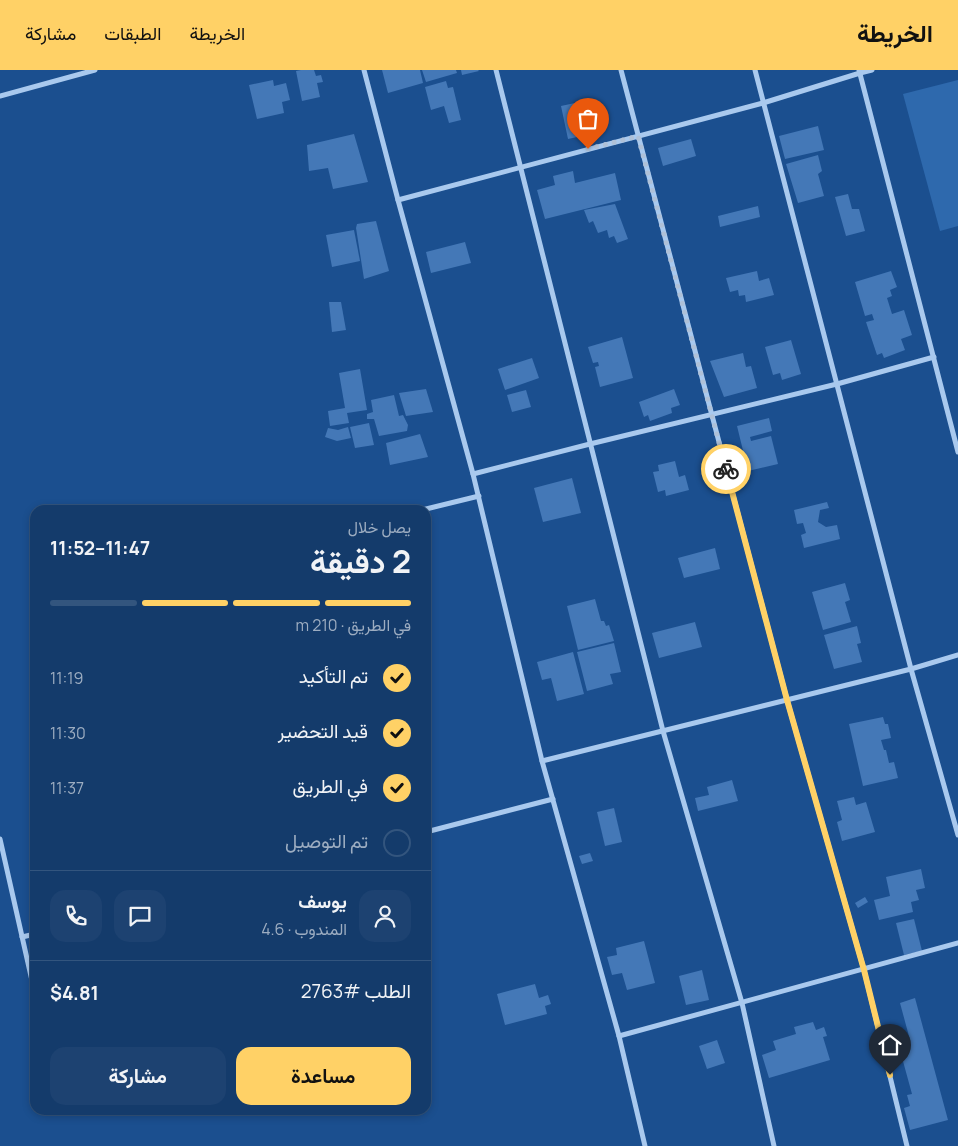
<!DOCTYPE html>
<html lang="ar">
<meta charset="utf-8">
<style>
:root{--surface:#143b6b;--page:#1d4271;--text:#f1f3f6;--muted:#9dadc1;--line:#33557e;--accent:#ffd166}
body{margin:0;font-family:Manrope,Vazirmatn,sans-serif;background:var(--page);color:var(--text);direction:rtl;height:100vh;display:flex;flex-direction:column;font-size:19px;white-space:nowrap}
*{box-sizing:border-box;margin:0}
p{font-size:16px;color:var(--muted)}
.icon{flex:none;width:28px;height:28px;fill:none;stroke:currentColor;stroke-width:2;stroke-linecap:round;stroke-linejoin:round}
.map{position:relative;flex:1;overflow:hidden;direction:ltr}
.sheet{position:absolute;left:30px;top:435px;width:401px;height:610px;display:flex;flex-direction:column;background:var(--surface);border-radius:15px;box-shadow:0 2px 8px #0003,0 0 0 1px var(--line);direction:rtl}
.sheet>*{flex:none}
.pin{position:absolute;display:grid;place-items:center;width:42px;height:42px;color:#fff;margin:-51px -21px;border-radius:50% 50% 50% 0;rotate:-45deg;box-shadow:0 0 5px #0007}
.pin .icon{rotate:45deg}
.courier{position:absolute;display:grid;place-items:center;width:50px;height:50px;margin:-25px;border:4px solid #ffd166;border-radius:50%;background:#fff;color:#222;box-shadow:0 1px 6px #0007}
.headline em{font-style:normal;font-weight:700}
.headline div{display:flex;flex-direction:column-reverse}
.headline{display:flex;align-items:center;justify-content:space-between;height:85px;padding:0 20px}
h1{font-size:32px;font-weight:700;line-height:38px}
.bar{display:grid;grid-template-columns:repeat(4,1fr);gap:8px 5px;align-content:center;height:60px;padding:0 20px}
.bar i{height:6px;border-radius:4px;background:var(--line)}
.bar .active{background:var(--accent)}
.bar p{grid-column:span 4}
.line{display:flex;align-items:center;gap:12px;padding:0 20px;border-top:1px solid var(--line)}
.line div{flex:1}
.round{display:grid;place-items:center;flex:none;width:52px;height:52px;border-radius:15px;background:var(--page)}
ol{padding:0 20px;list-style:none}
li{display:flex;align-items:center;gap:15px;height:55px}
li p{margin-inline-start:auto}
li .icon{padding:5px;border-radius:50%;background:var(--accent);color:#111;stroke-width:4}
li:last-child{color:var(--muted)}
li i{width:28px;height:28px;border:2px solid var(--line);border-radius:50%}
.cta{display:flex;gap:10px;margin-top:auto;padding:10px 20px}
.cta a{flex:1;height:58px;border-radius:15px;background:var(--accent);color:#111;font-size:20px;font-weight:700;line-height:58px;text-align:center}
.cta a+a{background:var(--page);color:var(--text)}
header{display:flex;align-items:center;gap:30px;box-sizing:border-box;height:70px;padding:0 25px;background:var(--accent);color:#111}
header strong{font-size:24px}
nav{display:flex;gap:28px;margin-inline-start:auto;font-size:18px}
.map>svg:first-child{display:block}
</style>
<header>
<strong>الخريطة</strong>
<nav><a>الخريطة</a><a>الطبقات</a><a>مشاركة</a></nav>
</header>
<div class="map">
<svg width="958" height="1076" viewBox="0 0 958 1076">
<rect width="100%" height="100%" fill="#1b4f8f"/>
<path fill="#2e69ad" d="M958,10V156L940,161L903,24Z"/>
<g fill="#4478b7">
<path d="M301,0H314L316,6L321,5L323,12L317,13L320,27L302,31L296,1Z"/>
<path d="M382,0H420L423,13L388,23Z"/>
<path d="M422,0H456L457,3L426,12Z"/>
<path d="M461,0H478L479,1L462,5Z"/>
<path d="M273,10L274,16L286,13L290,30L282,32L284,43L257,49L249,15Z"/>
<path d="M446,11L448,18L453,17L461,50L449,53L444,36L431,40L425,17Z"/>
<path d="M593,29L600,62L568,69L561,36Z"/>
<path d="M818,56L824,80L785,89L779,66Z"/>
<path d="M354,64L368,112L333,119L328,98L309,101L307,75Z"/>
<path d="M691,69L696,86L663,96L658,78Z"/>
<path d="M818,85L822,101L818,104L824,126L798,133L786,94Z"/>
<path d="M573,101L575,113L615,103L621,130L545,149L537,120L555,115L553,106Z"/>
<path d="M848,124L852,139H859L865,161L846,166L835,127Z"/>
<path d="M615,134L628,169L617,173L614,166L609,168L607,160L598,163L593,151L589,153L584,140Z"/>
<path d="M758,136L760,147L720,157L718,146Z"/>
<path d="M376,151L389,201L364,209L356,158L357,154Z"/>
<path d="M354,160L360,191L332,197L326,165Z"/>
<path d="M465,172L471,193L431,203L426,182Z"/>
<path d="M757,201L759,211L769,208L774,225L746,232L745,225L739,226L738,220L730,222L726,208Z"/>
<path d="M891,201L897,217L890,220L892,226L887,228L892,244L904,240L912,265L901,269L905,280L884,288L882,283L877,285L866,252L874,250L872,244L865,246L855,212Z"/>
<path d="M329,232H341L346,260L332,262Z"/>
<path d="M622,267L633,308L600,317L595,297L599,296L598,292L593,293L588,277Z"/>
<path d="M791,270L801,304L782,310L780,303L773,305L765,277Z"/>
<path d="M743,283L746,297L751,296L757,318L724,327L710,291Z"/>
<path d="M532,288L539,308L505,320L498,299Z"/>
<path d="M360,299L367,340L347,343L349,353L330,356L328,341L345,338L339,303Z"/>
<path d="M426,319L433,342L406,346L399,323Z"/>
<path d="M674,319L680,335L671,338L672,343L650,351L648,345L644,347L639,332Z"/>
<path d="M526,320L531,337L512,342L507,325Z"/>
<path d="M394,325L399,346L403,345L408,355L407,361L379,366L374,349H367V344L373,342L371,330Z"/>
<path d="M769,348L772,361L750,367L751,371L771,366L778,394L748,401L737,356Z"/>
<path d="M369,353L374,375L355,378L350,357Z"/>
<path d="M348,357L351,368L337,371L325,367L328,358L338,360Z"/>
<path d="M420,364L428,387L390,395L386,373Z"/>
<path d="M675,391L679,407L685,405L689,420L666,426L665,420L658,422L653,402L659,401L658,395Z"/>
<path d="M572,408L581,443L543,452L534,418Z"/>
<path d="M827,432L829,438L820,440L818,452L826,457L837,455L840,469L804,478L801,465L806,463L803,453L797,454L794,440Z"/>
<path d="M715,478L720,499L684,508L678,488Z"/>
<path d="M845,513L850,530L845,532L851,552L823,560L812,522Z"/>
<path d="M595,529L601,551H604L606,556L609,555L614,571L578,580L567,536Z"/>
<path d="M695,552L702,577L659,588L652,563Z"/>
<path d="M857,556L861,573L857,574L862,592L834,599L824,565Z"/>
<path d="M614,573L621,602L610,604L613,614L587,621L577,582Z"/>
<path d="M573,582L584,624L557,631L551,608L542,610L537,592Z"/>
<path d="M883,647L885,654H888L891,668L881,670L884,680H886L889,693L894,692L898,708L863,716L849,654Z"/>
<path d="M732,710L738,731L698,741L695,728L709,725L707,717Z"/>
<path d="M854,727L856,735L866,732L875,762L842,771L837,752L842,750L837,731Z"/>
<path d="M614,738L622,772L605,776L597,742Z"/>
<path d="M590,783L593,791L582,794L579,786Z"/>
<path d="M921,799L925,818L916,820L919,830L911,832L913,842L879,850L874,830L890,826L886,807Z"/>
<path d="M865,827L868,832L858,838L855,833Z"/>
<path d="M914,849L922,881L904,885L896,853Z"/>
<path d="M644,871L655,913L627,920L622,903L612,905L607,887L617,885L616,878Z"/>
<path d="M702,900L709,930L686,935L679,906Z"/>
<path d="M535,914L539,928L548,925L551,934L545,936L547,944L505,955L497,924Z"/>
<path d="M915,928L948,1050L910,1060L904,1038L910,1036L907,1025L912,1024L898,973L910,970L900,933Z"/>
<path d="M813,952L816,960L824,957L827,966L823,967L830,990L769,1008L762,985L776,980L773,971L796,964L794,957Z"/>
<path d="M717,970L725,993L707,999L699,976Z"/>
</g>
<g fill="none" stroke-linecap="round" stroke-linejoin="round">
<g stroke="#a9c9ee" stroke-width="5">
<path d="M364,0L398,130L473,404L542,691L619,966L645,1076"/>
<path d="M496,0L663,661L742,933L774,1076"/>
<path d="M621,0L787,630L864,900L907,1076"/>
<path d="M755,0L911,599L958,765"/>
<path d="M859,0L958,382"/>
<path d="M0,26L95,0"/>
<path d="M398,130L763,33L860,3L872,0"/>
<path d="M473,404L590,374L837,314L934,287"/>
<path d="M422,440L479,426"/>
<path d="M542,691L911,599L958,585"/>
<path d="M426,762L553,729"/>
<path d="M0,769L35,924"/>
<path d="M22,867L35,864"/>
<path d="M619,966L958,873"/>
</g>
</g>
<g fill="none" stroke-linecap="round" stroke-linejoin="round">
<path stroke="#afc1d8" stroke-width="5" stroke-dasharray="0 9" d="M588,79L638,66L726,399"/>
<path stroke="#ffd166" stroke-width="6" d="M726,399L787,630L864,900L890,1005"/>
</g>
</svg>
<div class="pin" style="left:588px;top:79px;background:#ea580c"><svg class="icon" aria-label="bag" viewBox="0 0 24 24"><path d="M5 8h14l-1 12H6zM9 8a3 3 0 0 1 6 0"/></svg></div>
<div class="pin" style="left:890px;top:1005px;background:#1f2937"><svg class="icon" aria-label="home" viewBox="0 0 24 24"><path d="M3 11l9-7 9 7M6 9v11h12V9"/></svg></div>
<div class="courier" style="left:726px;top:399px"><svg class="icon" aria-label="bike" viewBox="0 0 24 24"><circle cx="6" cy="16" r="4"/><circle cx="18" cy="16" r="4"/><path d="M6 16l4-8h5l3 8M10 8l3 8H6M13 5h3"/></svg></div>
<section class="sheet">
<div class="headline"><div><h1>2 دقيقة</h1><p>يصل خلال</p></div><em>11:47–11:52</em></div>
<div class="bar"><i class="active"></i><i class="active"></i><i class="active"></i><i></i><p>في الطريق · 210 m</p></div>
<ol>
<li><svg class="icon" aria-label="check" viewBox="0 0 24 24"><path d="M5 12l5 5 9-10"/></svg>تم التأكيد<p>11:19</p></li>
<li><svg class="icon" aria-label="check" viewBox="0 0 24 24"><path d="M5 12l5 5 9-10"/></svg>قيد التحضير<p>11:30</p></li>
<li><svg class="icon" aria-label="check" viewBox="0 0 24 24"><path d="M5 12l5 5 9-10"/></svg>في الطريق<p>11:37</p></li>
<li><i></i>تم التوصيل</li>
</ol>
<div class="line" style="height:90px"><a class="round"><svg class="icon" aria-label="person" viewBox="0 0 24 24"><circle cx="12" cy="8" r="4"/><path d="M4 21q1-7 8-7t8 7"/></svg></a><div><b>يوسف</b><p>المندوب · 4.6</p></div><a class="round"><svg class="icon" aria-label="chat" viewBox="0 0 24 24"><path d="M4 5h16v11H9l-5 4z"/></svg></a><a class="round"><svg class="icon" aria-label="phone" viewBox="0 0 24 24"><path d="M5 4h4l2 5-3 2q2 4 5 5l2-3 5 2v4C11 20 4 13 5 4z"/></svg></a></div>
<div class="line" style="height:65px"><div>الطلب #2763</div><b>$4.81</b></div>
<div class="cta"><a>مساعدة</a><a>مشاركة</a></div>
</section>
</div>
